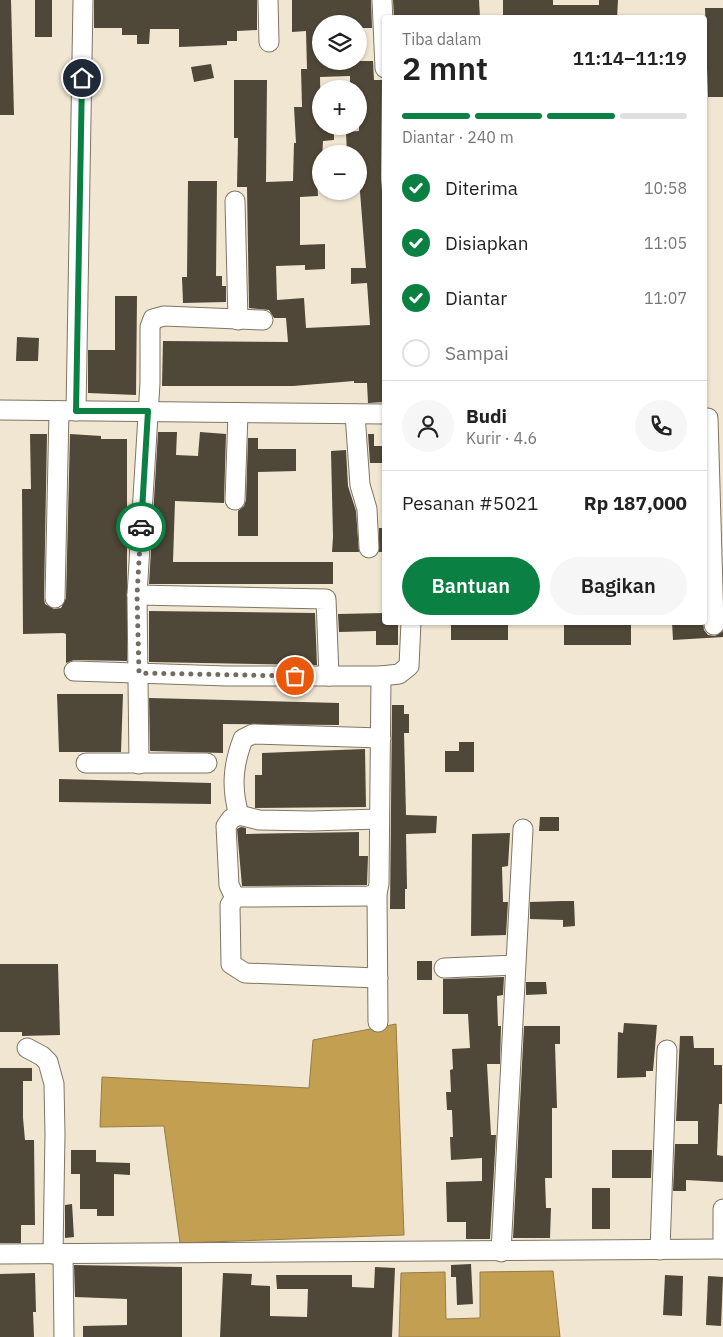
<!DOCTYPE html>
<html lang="id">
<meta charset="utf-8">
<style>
:root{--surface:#fff;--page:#f6f6f6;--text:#222;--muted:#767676;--line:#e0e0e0;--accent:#0b8043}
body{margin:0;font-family:"IBM Plex Sans",sans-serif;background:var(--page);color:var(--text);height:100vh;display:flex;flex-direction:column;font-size:19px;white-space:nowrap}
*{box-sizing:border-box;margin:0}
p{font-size:16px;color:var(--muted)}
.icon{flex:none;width:28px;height:28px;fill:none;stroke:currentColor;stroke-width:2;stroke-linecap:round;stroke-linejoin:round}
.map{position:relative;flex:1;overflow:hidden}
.sheet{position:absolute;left:382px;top:15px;width:325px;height:610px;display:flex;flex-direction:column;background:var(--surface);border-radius:5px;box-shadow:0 1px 4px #0004}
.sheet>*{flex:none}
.controls{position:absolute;left:312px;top:15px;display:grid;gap:10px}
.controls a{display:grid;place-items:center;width:55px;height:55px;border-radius:50%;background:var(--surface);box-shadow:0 1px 4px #0004;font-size:25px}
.pin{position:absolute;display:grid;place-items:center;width:42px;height:42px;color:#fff;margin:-21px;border:2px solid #fff;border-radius:50%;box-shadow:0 1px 5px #0007}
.courier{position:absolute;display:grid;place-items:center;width:50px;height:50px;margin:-25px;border:4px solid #0b8043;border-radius:50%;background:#fff;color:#222;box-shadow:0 1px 6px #0007}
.headline em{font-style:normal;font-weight:600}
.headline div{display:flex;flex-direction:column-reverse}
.headline{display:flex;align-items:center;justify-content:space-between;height:85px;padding:0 20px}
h1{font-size:32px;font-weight:600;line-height:38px}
.bar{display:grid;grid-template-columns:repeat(4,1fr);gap:8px 5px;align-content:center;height:60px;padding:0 20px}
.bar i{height:6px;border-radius:4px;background:var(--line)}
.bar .selected{background:var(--accent)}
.bar p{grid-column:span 4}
.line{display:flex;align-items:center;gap:12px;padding:0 20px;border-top:1px solid var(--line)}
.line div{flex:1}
.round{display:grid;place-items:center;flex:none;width:52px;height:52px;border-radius:26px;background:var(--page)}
ol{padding:0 20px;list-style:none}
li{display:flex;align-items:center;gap:15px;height:55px}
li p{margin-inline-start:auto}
li .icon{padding:5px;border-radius:50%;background:var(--accent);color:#fff;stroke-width:4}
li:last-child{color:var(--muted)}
li i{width:28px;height:28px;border:2px solid var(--line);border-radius:50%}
.cta{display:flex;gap:10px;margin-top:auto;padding:10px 20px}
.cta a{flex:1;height:58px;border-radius:30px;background:var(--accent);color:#fff;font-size:20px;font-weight:600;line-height:58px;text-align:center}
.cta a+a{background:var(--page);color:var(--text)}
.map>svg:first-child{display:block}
</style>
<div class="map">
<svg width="723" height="1337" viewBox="0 0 723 1337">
<rect width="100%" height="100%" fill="#f0e6d2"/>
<g fill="#c39f52" stroke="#977c44">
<path d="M396,1024L404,1235L180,1243L164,1126L100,1127L102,1077L309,1088L313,1040Z"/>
<path d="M553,1271L560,1337H399L401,1273L445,1272L446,1319L480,1318V1272Z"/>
</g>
<g fill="#4f4737" fill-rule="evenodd">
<path d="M0,0H11L14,115H0Z"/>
<rect x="35" y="0" width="17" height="37"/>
<path d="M94,0H257V30L237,31V41H227V45L179,47V29H150L149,44H137V35H122V28H94Z"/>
<path d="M292,0H371L372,28H359V24H321V61H373L374,80H382L381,178L385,230V402L368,403L367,383H354V381L293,386H162L163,341L288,342L286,318H274L269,310L249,308L247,187H237L238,138H234V80H267L266,182L293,181L294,143H296L294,107H302L301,69H307L306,31L292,32ZM350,76V89H359V131L346,132L347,154H359V179L366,268H351V284L367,283L370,325L306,328L304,298L277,300L276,266L305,265V270L325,269V244L300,245V197L318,196L317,179H321L323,141L334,140V126H321L320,77Z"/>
<path d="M393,0H479L480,18H394Z"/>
<path d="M503,0H553V5H599V0H618L617,18H503Z"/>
<path d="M705,8H723V97H708Z"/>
<path d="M211,64L214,78L194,82L191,67Z"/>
<path d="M188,181H217L216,276H222V286H226V302L183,303L182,277H187Z"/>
<path d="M115,296H137L136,395L88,393V350H115Z"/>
<path d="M17,337L39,338L38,361H16Z"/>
<path d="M158,432H177L176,455L198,456L200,432L226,434L224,503L175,501L173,562H333V584H149Z"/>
<path d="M30,434H47L44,598L45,604L54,609L61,608L66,598L70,434L101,436V439H127V661L74,660L66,663V634L63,633L23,634L22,489H31Z"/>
<path d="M368,434H374V446H385V463H370Z"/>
<path d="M248,438H258V449H296V471L258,472V536H238V511L244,506L246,500Z"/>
<path d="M346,450L348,486L356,511L359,552H332L333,537L331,451Z"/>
<rect x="379" y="528" width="6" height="24"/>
<path d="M149,611L315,613L317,665L149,662Z"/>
<path d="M385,613V622H398V645H376V631L339,632L338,614Z"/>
<rect x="451" y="622" width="57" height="18"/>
<rect x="564" y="622" width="67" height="23"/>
<path d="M672,622H703L704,630L708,635L715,636L723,631V637L673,640Z"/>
<path d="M57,694H123L121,752H59Z"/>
<path d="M149,698L339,703V725L223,724V753L150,751Z"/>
<path d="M392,705H404V714H409V733H404L406,815L437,816L436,833L406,834L407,889H405V909H390Z"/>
<path d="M459,742H474V772H445V751H459Z"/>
<path d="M365,749L366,807L255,808V775H262V753Z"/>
<path d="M59,779L211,783V804L59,802Z"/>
<path d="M540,817H559V831H539Z"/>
<path d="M241,827L246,828V834L359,832V856H368L367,885L242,886L237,829Z"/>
<path d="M510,833L508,866L502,867L503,902H508L506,935L471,936L472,834Z"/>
<path d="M562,901H574L575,926L563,927V920L530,919V902Z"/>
<rect x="417" y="961" width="15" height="19"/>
<path d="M0,964H58L60,1035L22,1036V1032H0Z"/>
<path d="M504,977L503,995L497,996L498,1026H501L500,1064H487L491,1135H496L490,1239H466V1222H447L446,1182L482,1181V1158L451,1160L450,1137H453L452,1110H447L446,1092H451L450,1070L453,1069L452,1049L470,1048L468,1014H443V979Z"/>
<path d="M526,982H546L547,994L526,995Z"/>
<path d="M624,1023L657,1025L653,1071H646V1077L617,1078L618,1032L623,1033Z"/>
<path d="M524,1026H560V1044H555L557,1108H552V1178H545L546,1208H551L550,1238H513Z"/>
<path d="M680,1036H693L694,1048H714V1065H722V1104H719L717,1155L723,1156V1182L686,1180V1191H673L675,1144H698V1121H676Z"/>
<path d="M0,1068H32V1081H23V1118L25,1140H34L35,1225H21V1243H0Z"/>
<path d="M71,1150H96V1162L130,1163V1175L114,1174V1216H97V1209H80V1174H71Z"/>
<path d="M612,1150H652L651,1178H612Z"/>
<rect x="592" y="1188" width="18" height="41"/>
<path d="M72,1204L74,1237L65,1238V1205Z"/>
<path d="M471,1264L473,1304L457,1305L456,1277H451V1265Z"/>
<path d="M74,1265L182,1267V1337H83V1326L127,1325V1299L75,1297Z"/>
<path d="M375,1267L395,1268L392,1337H220L223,1273L252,1274L251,1285L270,1286V1316L307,1317L308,1289H277L276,1275H352V1287L374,1288Z"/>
<path d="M35,1273L36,1312H33L34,1337H0V1274Z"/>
<path d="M665,1275L683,1276L682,1316L663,1315Z"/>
<path d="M708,1276L723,1277L721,1326L706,1325Z"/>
</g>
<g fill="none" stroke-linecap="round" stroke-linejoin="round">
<defs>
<g id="minor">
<path d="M268,0L269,42"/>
<path d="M382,0L385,68"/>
<path d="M235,201L238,320"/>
<path d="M0,410L385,414"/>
<path d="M76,411L83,0"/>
<path d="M355,414L360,485L367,509L369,548"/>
<path d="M708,418L714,625"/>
<path d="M235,500L238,413"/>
<path d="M137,595L326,599L329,676"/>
<path d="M55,598L59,411"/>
<path d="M74,671L227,676H381L379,884L377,893L369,896L241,897L235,898L230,905L231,964L245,973L378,978"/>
<path d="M381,676L399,674L409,666L411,622"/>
<path d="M86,763H207"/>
<path d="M139,764L137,595L150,383V327L153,319L164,316L263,320"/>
<path d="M239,815C231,788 233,765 243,739L253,734L381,738"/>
<path d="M377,893L378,1022"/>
<path d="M235,898L229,885L226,826L231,819L239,815L259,820L311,821L379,819"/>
<path d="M444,968L515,965"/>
<path d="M27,1048L42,1056L48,1062L54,1084L55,1134L53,1254"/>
<path d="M723,1249V1209"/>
<path d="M660,1250L667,1050"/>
<path d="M501,1252L523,829"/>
<path d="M0,1254L723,1249"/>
<path d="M63,1254L64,1337"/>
</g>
</defs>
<use href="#minor" stroke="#7e7563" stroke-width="21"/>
<use href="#minor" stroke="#fff" stroke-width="19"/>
</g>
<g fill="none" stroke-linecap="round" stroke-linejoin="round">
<path stroke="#736c61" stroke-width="5" stroke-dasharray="0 9" d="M141,527L137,595L139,673L295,676"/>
<path stroke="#0b8043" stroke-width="6" d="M82,78L76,411H148L141,527"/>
</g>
</svg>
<div class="controls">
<a><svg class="icon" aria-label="layers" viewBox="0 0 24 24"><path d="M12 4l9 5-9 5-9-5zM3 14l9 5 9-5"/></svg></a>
<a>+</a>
<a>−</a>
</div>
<div class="pin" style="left:295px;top:676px;background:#ea580c"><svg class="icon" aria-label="bag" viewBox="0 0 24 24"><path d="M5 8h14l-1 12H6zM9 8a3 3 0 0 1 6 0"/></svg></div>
<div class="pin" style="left:82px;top:78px;background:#1f2937"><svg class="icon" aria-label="home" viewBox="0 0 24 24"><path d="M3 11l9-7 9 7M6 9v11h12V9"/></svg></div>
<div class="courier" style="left:141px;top:527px"><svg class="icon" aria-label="car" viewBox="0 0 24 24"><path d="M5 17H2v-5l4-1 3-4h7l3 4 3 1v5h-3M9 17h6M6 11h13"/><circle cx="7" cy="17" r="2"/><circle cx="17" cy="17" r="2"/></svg></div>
<section class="sheet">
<div class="headline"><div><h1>2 mnt</h1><p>Tiba dalam</p></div><em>11:14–11:19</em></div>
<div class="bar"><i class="selected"></i><i class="selected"></i><i class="selected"></i><i></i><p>Diantar · 240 m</p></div>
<ol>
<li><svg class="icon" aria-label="check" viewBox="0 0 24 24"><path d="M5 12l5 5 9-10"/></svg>Diterima<p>10:58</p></li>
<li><svg class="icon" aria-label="check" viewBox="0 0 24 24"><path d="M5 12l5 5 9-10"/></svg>Disiapkan<p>11:05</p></li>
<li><svg class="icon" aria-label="check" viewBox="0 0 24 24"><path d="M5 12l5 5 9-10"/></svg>Diantar<p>11:07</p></li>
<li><i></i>Sampai</li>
</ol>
<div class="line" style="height:90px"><a class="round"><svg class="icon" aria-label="person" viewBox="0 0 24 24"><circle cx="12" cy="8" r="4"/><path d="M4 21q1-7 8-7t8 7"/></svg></a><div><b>Budi</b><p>Kurir · 4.6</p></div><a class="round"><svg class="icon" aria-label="phone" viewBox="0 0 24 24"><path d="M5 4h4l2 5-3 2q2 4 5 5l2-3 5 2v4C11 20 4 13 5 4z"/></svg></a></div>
<div class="line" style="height:65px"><div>Pesanan #5021</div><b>Rp 187,000</b></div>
<div class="cta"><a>Bantuan</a><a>Bagikan</a></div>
</section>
</div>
